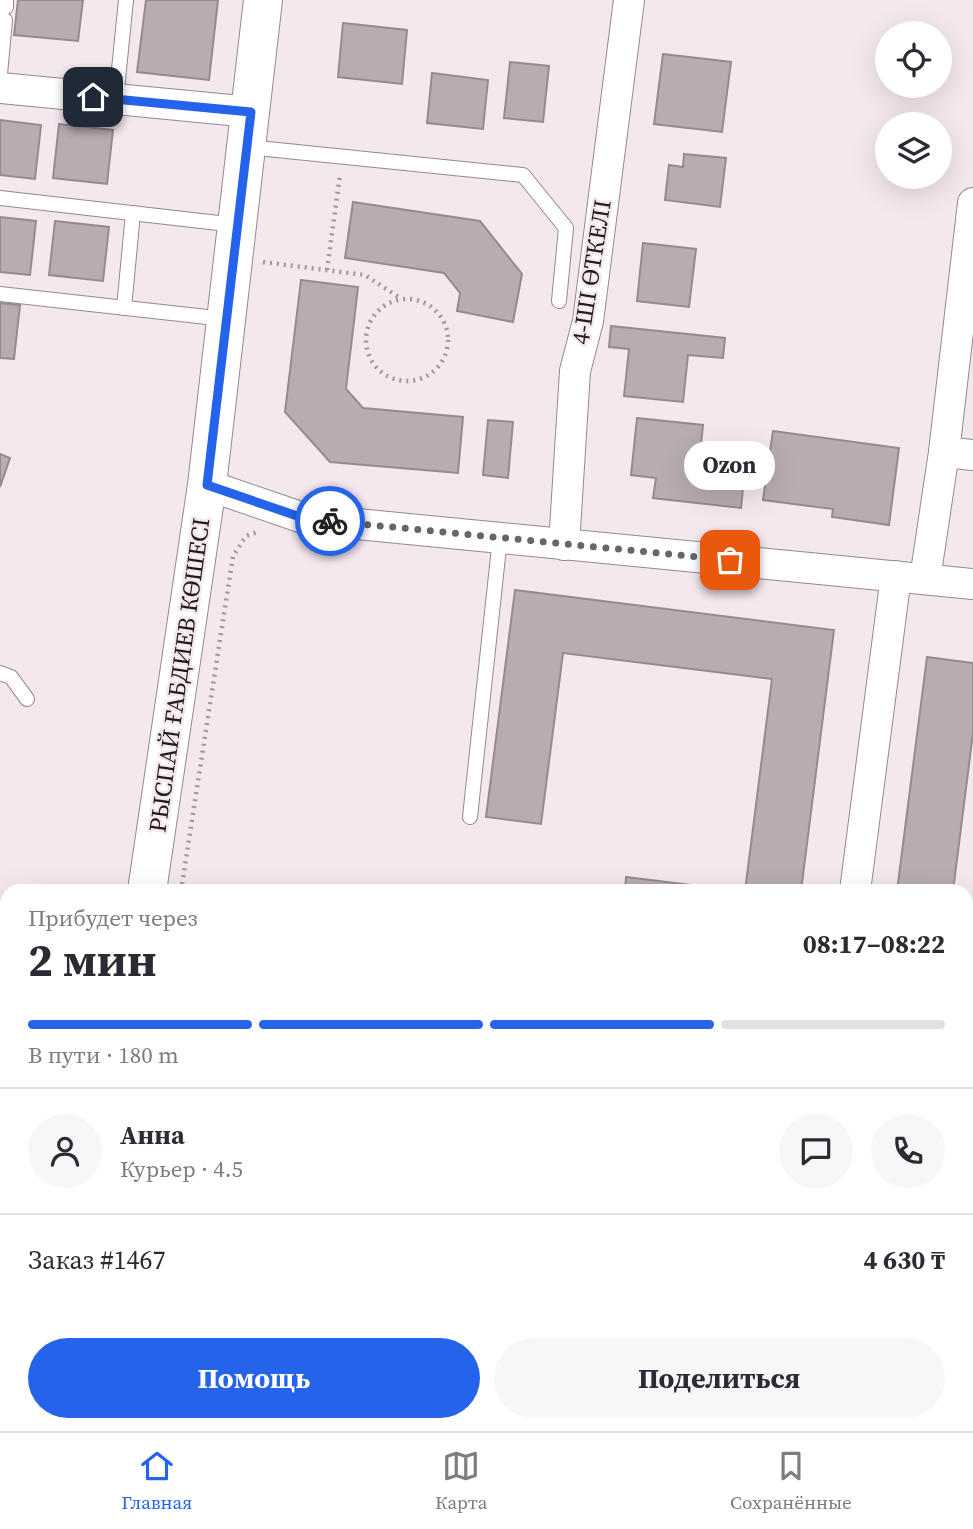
<!DOCTYPE html>
<html lang="ru">
<meta charset="utf-8">
<style>
:root{--surface:#fff;--page:#f7f7f7;--text:#2b2b33;--muted:#7c7c81;--line:#e1e1e2;--accent:#2563eb}
body{margin:0;font-family:"Source Serif 4",serif;background:var(--page);color:var(--text);height:100vh;display:flex;flex-direction:column;font-size:26px;white-space:nowrap}
*{box-sizing:border-box;margin:0}
p{font-size:23px;color:var(--muted)}
.icon{flex:none;width:38px;height:38px;fill:none;stroke:currentColor;stroke-width:2;stroke-linecap:round;stroke-linejoin:round}
.map{position:relative;flex:1;overflow:hidden}
.side{position:absolute;left:0px;top:884px;width:973px;height:548px;display:flex;flex-direction:column;background:var(--surface);border-radius:21px 21px 0 0;box-shadow:0 7px 28px #0002}
.side>*{flex:none}
.controls{position:absolute;left:875px;top:21px;display:grid;gap:14px}
.controls a{display:grid;place-items:center;width:77px;height:77px;border-radius:50%;background:var(--surface);box-shadow:0 7px 28px #0002;font-size:35px}
.pin{position:absolute;display:grid;place-items:center;width:60px;height:60px;color:#fff;margin:-30px;border-radius:14px;box-shadow:0 4px 10px #0006}
.courier{position:absolute;display:grid;place-items:center;width:70px;height:70px;margin:-35px;border:5px solid #2563eb;border-radius:50%;background:#fff;color:#222;box-shadow:0 2px 9px #0007}
.bubble{position:absolute;height:49px;border-radius:24px;background:var(--surface);box-shadow:0 7px 28px #0002;font-size:23px;font-weight:700;line-height:49px;text-align:center}
.summary em{font-style:normal;font-weight:700}
.summary div{display:flex;flex-direction:column-reverse}
.summary{display:flex;align-items:center;justify-content:space-between;height:119px;padding:0 28px}
h1{font-size:46px;font-weight:700;line-height:52px}
.bar{display:grid;grid-template-columns:repeat(4,1fr);gap:10px 7px;align-content:center;height:84px;padding:0 28px}
.bar i{height:9px;border-radius:5px;background:var(--line)}
.bar .active{background:var(--accent)}
.bar p{grid-column:span 4}
.line{display:flex;align-items:center;gap:18px;padding:0 28px;border-top:2px solid var(--line)}
.line div{flex:1}
.round{display:grid;place-items:center;flex:none;width:74px;height:74px;border-radius:37px;background:var(--page)}
.cta{display:flex;gap:14px;margin-top:auto;padding:14px 28px}
.cta a{flex:1;height:80px;border-radius:42px;background:var(--accent);color:#fff;font-size:28px;font-weight:700;line-height:80px;text-align:center}
.cta a+a{background:var(--page);color:var(--text)}
.dock{display:flex;justify-content:space-around;align-items:center;height:98px;border-top:2px solid var(--line);background:var(--surface);font-size:19px;color:var(--muted)}
.dock a{display:grid;justify-items:center;gap:4px}
.dock .active{color:var(--accent)}
.map>svg:first-child{display:block}
</style>
<div class="map">
<svg width="973" height="1431" viewBox="0 0 973 1431">
<rect width="100%" height="100%" fill="#f4e7ee"/>
<g fill="#a5e49f">
<path d="M0,1263L7,1265V1316L2,1318Z"/>
<path d="M0,1410L7,1413V1424L17,1425L19,1431H0Z"/>
<path d="M552,1424L575,1431H319L297,1425Z"/>
</g>
<g fill="#b8acb2" stroke="#958a8f" stroke-width="2">
<path d="M18,0H83L78,41L14,35Z"/>
<path d="M146,0H218L209,80L137,72Z"/>
<path d="M343,23L407,30L402,84L338,77Z"/>
<path d="M663,54L731,62L722,132L654,124Z"/>
<path d="M510,62L549,66L543,122L504,118Z"/>
<path d="M432,73L488,80L483,129L427,123Z"/>
<path d="M0,120L41,125L35,179L0,175Z"/>
<path d="M59,124L113,130L107,184L53,178Z"/>
<path d="M684,154L726,158L720,207L665,200L669,165L683,167Z"/>
<path d="M353,202L480,221L522,274L513,322L457,311L460,293L444,273L345,258Z"/>
<path d="M0,217L36,221L30,275L0,272Z"/>
<path d="M55,221L109,227L103,281L49,275Z"/>
<path d="M643,243L696,249L689,307L637,301Z"/>
<path d="M301,280L358,287L346,389L363,408L463,417L458,473L330,462L285,412Z"/>
<path d="M0,303L20,305L14,359L0,358Z"/>
<path d="M611,326L725,338L723,358L688,355L683,402L624,396L629,349L609,347Z"/>
<path d="M637,418L703,425L697,482L743,488L741,508L653,498L656,478L631,475Z"/>
<path d="M488,420L513,422L508,478L483,475Z"/>
<path d="M773,431L899,448L889,525L832,517L833,509L763,500Z"/>
<path d="M0,454L10,458L0,487Z"/>
<path d="M515,590L834,630L801,891H745L772,679L563,653L541,824L486,817Z"/>
<path d="M927,657L973,663V733L953,891H897Z"/>
<path d="M626,877L740,891H625Z"/>
<path d="M966,935L973,936V992L966,991Z"/>
<path d="M966,1068L973,1069V1129L966,1127Z"/>
<path d="M966,1405L973,1407V1431H861L839,1424H966Z"/>
</g>
<g fill="none" stroke-linecap="round" stroke-linejoin="round">
<defs>
<g id="lane">
<path d="M0,6L6,7V0"/>
<path d="M0,19L5,20L0,74"/>
<path d="M116,99L126,0"/>
<path d="M248,147L523,175L566,228L559,301"/>
<path d="M0,198L236,225"/>
<path d="M0,294L225,319"/>
<path d="M124,308L133,213"/>
<path d="M0,673L11,677L27,699"/>
<path d="M470,817L500,538"/>
<path d="M966,1033L973,1034"/>
<path d="M966,1163L973,1164"/>
<path d="M966,1377L972,1376L973,1369"/>
<path d="M769,1425L791,1431"/>
<path d="M61,1431L62,1424"/>
</g>
<g id="street">
<path d="M0,88L251,112"/>
<path d="M973,203L944,452L973,455"/>
<path d="M207,485L306,519L973,584"/>
<path d="M564,545L575,371L588,321L629,0"/>
<path d="M925,579L944,452"/>
<path d="M855,891L896,576"/>
</g>
<path id="secondary" d="M147,891L207,485L263,0"/>
<g id="primary">
<path d="M0,1357L7,1359"/>
<path d="M0,1389L7,1391"/>
<path d="M118,1424L140,1431"/>
<path d="M232,1424L254,1431"/>
</g>
</defs>
<use href="#lane" stroke="#94888e" stroke-width="16"/>
<use href="#street" stroke="#94888e" stroke-width="32"/>
<use href="#secondary" stroke="#94888e" stroke-width="40"/>
<use href="#primary" stroke="#94888e" stroke-width="40"/>
<g stroke="#a0979c" stroke-width="4.5" stroke-dasharray="2 5" stroke-linecap="butt">
<path d="M263,262L365,275L400,298"/>
<path d="M327,270L340,175"/>
<circle cx="407" cy="340" r="41"/>
<path d="M181,891L233,556L246,536L260,531"/>
<path d="M0,1251L7,1253"/>
<path d="M0,1322L7,1321"/>
<path d="M604,1424L627,1431"/>
</g>
<use href="#lane" stroke="#fff" stroke-width="14"/>
<use href="#street" stroke="#fff" stroke-width="30"/>
<use href="#secondary" stroke="#fff" stroke-width="38"/>
<use href="#primary" stroke="#fff" stroke-width="38"/>
</g>
<g fill="none" stroke-linecap="round" stroke-linejoin="round">
<path stroke="#6a6367" stroke-width="7" stroke-dasharray="0 12.6" d="M330,521L730,560"/>
<path stroke="#2563eb" stroke-width="9" d="M93,97L251,112L207,485L306,519L330,521"/>
</g>
<g text-anchor="middle" dominant-baseline="central" stroke-width="5" stroke-linejoin="round" paint-order="stroke">
<g font-size="24" fill="#201c1e" stroke="#f4e7ee">
<text transform="translate(591 272) rotate(-81)">4-ШІ ӨТКЕЛІ</text>
<text transform="translate(179 675) rotate(-82)">РЫСПАЙ ҒАБДИЕВ КӨШЕСІ</text>
</g>
</g>
</svg>
<div class="controls">
<a><svg class="icon" aria-label="locate" viewBox="0 0 24 24"><circle cx="12" cy="12" r="6"/><path d="M12 2v4M12 18v4M2 12h4M18 12h4"/></svg></a>
<a><svg class="icon" aria-label="layers" viewBox="0 0 24 24"><path d="M12 4l9 5-9 5-9-5zM3 14l9 5 9-5"/></svg></a>
</div>
<div class="pin" style="left:730px;top:560px;background:#ea580c"><svg class="icon" aria-label="bag" viewBox="0 0 24 24"><path d="M5 8h14l-1 12H6zM9 8a3 3 0 0 1 6 0"/></svg></div>
<div class="pin" style="left:93px;top:97px;background:#1f2937"><svg class="icon" aria-label="home" viewBox="0 0 24 24"><path d="M3 11l9-7 9 7M6 9v11h12V9"/></svg></div>
<div class="courier" style="left:330px;top:521px"><svg class="icon" aria-label="bike" viewBox="0 0 24 24"><circle cx="6" cy="16" r="4"/><circle cx="18" cy="16" r="4"/><path d="M6 16l4-8h5l3 8M10 8l3 8H6M13 5h3"/></svg></div>
<div class="bubble" style="left:684px;top:441px;width:91px">Ozon</div>
<section class="side">
<div class="summary"><div><h1>2 мин</h1><p>Прибудет через</p></div><em>08:17–08:22</em></div>
<div class="bar"><i class="active"></i><i class="active"></i><i class="active"></i><i></i><p>В пути · 180 m</p></div>
<div class="line" style="height:126px"><a class="round"><svg class="icon" aria-label="person" viewBox="0 0 24 24"><circle cx="12" cy="8" r="4"/><path d="M4 21q1-7 8-7t8 7"/></svg></a><div><b>Анна</b><p>Курьер · 4.5</p></div><a class="round"><svg class="icon" aria-label="chat" viewBox="0 0 24 24"><path d="M4 5h16v11H9l-5 4z"/></svg></a><a class="round"><svg class="icon" aria-label="phone" viewBox="0 0 24 24"><path d="M5 4h4l2 5-3 2q2 4 5 5l2-3 5 2v4C11 20 4 13 5 4z"/></svg></a></div>
<div class="line" style="height:91px"><div>Заказ #1467</div><b>4 630 ₸</b></div>
<div class="cta"><a>Помощь</a><a>Поделиться</a></div>
</section>
</div>
<nav class="dock">
<a class="active"><svg class="icon" aria-label="home" viewBox="0 0 24 24"><path d="M3 11l9-7 9 7M6 9v11h12V9"/></svg>Главная</a>
<a><svg class="icon" aria-label="map" viewBox="0 0 24 24"><path d="M3 6l6-2 6 2 6-2v14l-6 2-6-2-6 2zM9 4v14M15 6v14"/></svg>Карта</a>
<a><svg class="icon" aria-label="saved" viewBox="0 0 24 24"><path d="M7 4h10v16l-5-4-5 4z"/></svg>Сохранённые</a>
</nav>
